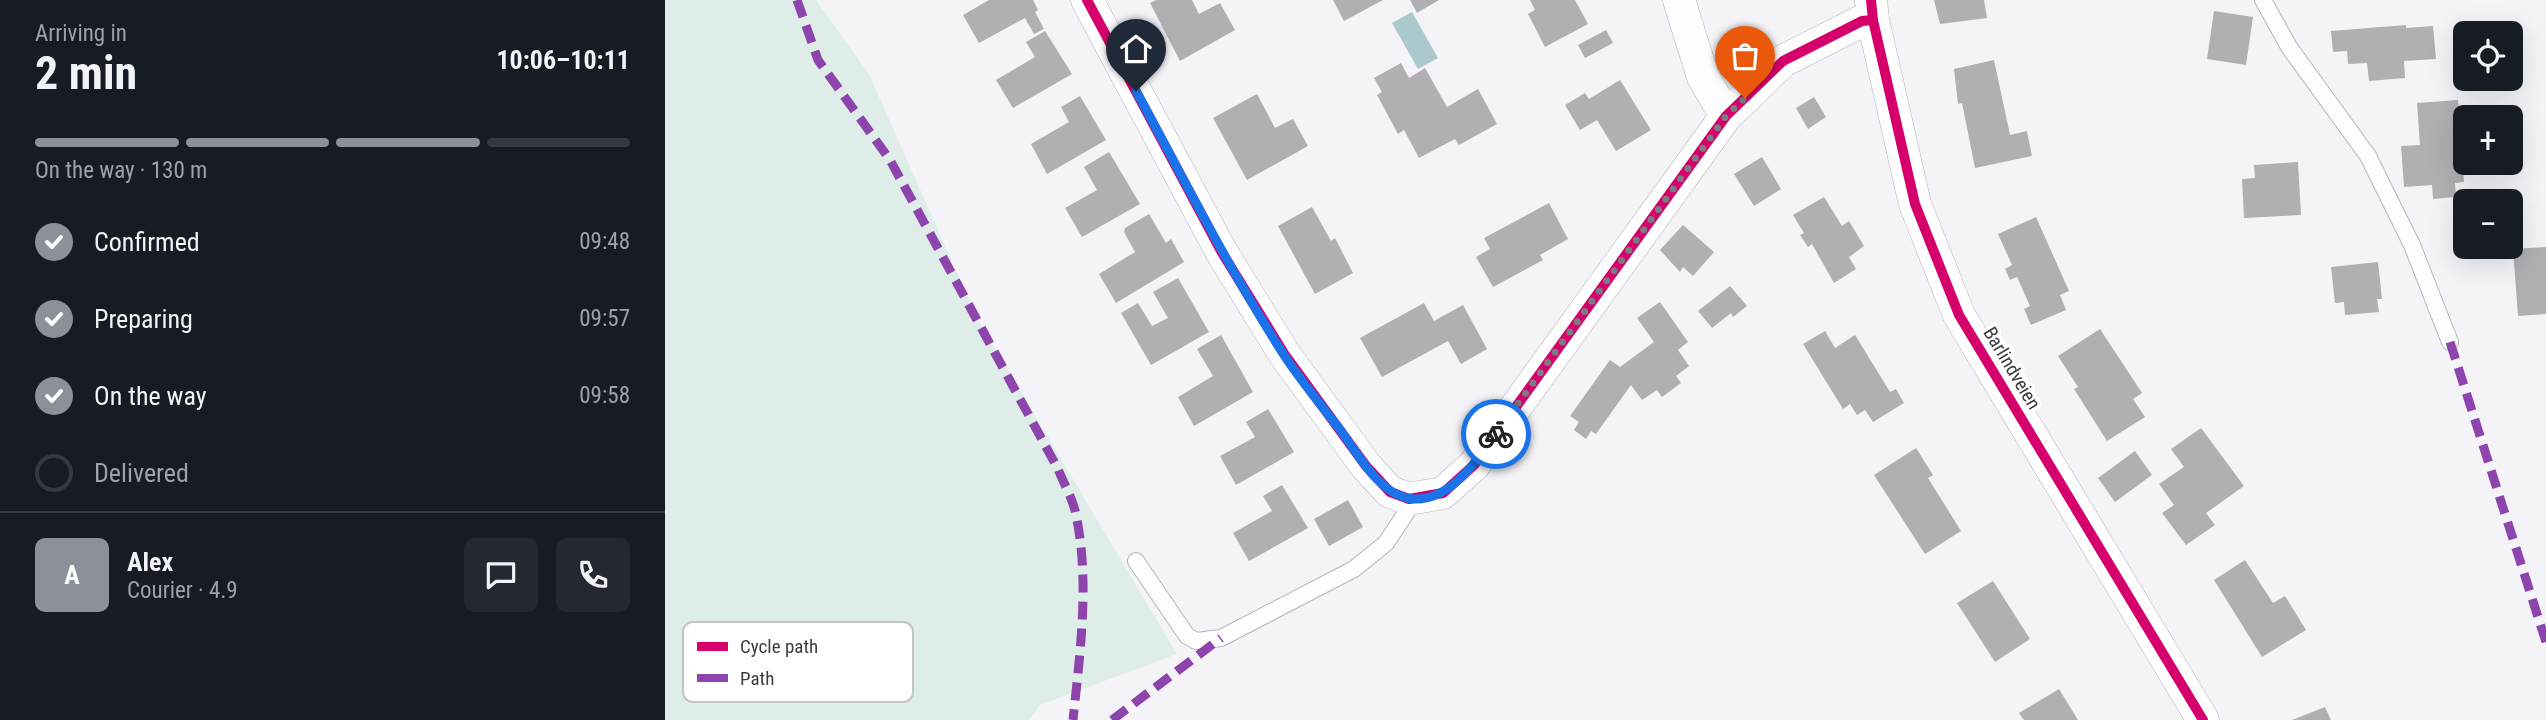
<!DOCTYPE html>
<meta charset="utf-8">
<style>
:root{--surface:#171b24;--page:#242831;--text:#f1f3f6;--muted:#9ea1a6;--line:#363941;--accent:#8c9099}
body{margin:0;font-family:"Roboto Condensed",sans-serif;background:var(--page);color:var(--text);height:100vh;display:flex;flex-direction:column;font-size:26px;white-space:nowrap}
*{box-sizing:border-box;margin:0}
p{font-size:23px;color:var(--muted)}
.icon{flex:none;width:38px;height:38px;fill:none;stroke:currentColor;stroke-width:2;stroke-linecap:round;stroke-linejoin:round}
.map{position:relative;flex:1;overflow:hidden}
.sheet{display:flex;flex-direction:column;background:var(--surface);width:665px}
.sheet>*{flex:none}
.buttons{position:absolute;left:1788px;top:21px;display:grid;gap:14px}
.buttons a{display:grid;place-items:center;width:70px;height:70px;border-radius:10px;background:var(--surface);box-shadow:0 7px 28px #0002;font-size:35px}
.pin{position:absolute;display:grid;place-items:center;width:60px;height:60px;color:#fff;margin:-72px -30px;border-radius:50% 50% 50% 0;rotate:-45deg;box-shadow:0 0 7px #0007}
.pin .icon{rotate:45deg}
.courier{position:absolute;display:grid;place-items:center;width:70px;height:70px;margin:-35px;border:5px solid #1a73e8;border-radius:50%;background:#fff;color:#222;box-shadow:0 2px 9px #0007}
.headline em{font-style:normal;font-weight:700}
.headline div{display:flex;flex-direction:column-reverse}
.headline{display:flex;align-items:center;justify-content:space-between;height:119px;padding:0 35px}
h1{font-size:46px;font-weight:700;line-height:52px}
.bar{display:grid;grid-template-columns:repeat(4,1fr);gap:10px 7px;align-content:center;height:84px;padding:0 35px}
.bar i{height:9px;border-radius:5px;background:var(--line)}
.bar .selected{background:var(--accent)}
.bar p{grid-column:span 4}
.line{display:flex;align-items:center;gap:18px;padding:0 35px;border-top:2px solid var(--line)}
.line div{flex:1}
.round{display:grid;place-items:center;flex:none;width:74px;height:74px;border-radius:10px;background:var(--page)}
ol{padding:0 35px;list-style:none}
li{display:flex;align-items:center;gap:21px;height:77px}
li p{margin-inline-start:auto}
li .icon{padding:7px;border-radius:50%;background:var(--accent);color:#fff;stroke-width:4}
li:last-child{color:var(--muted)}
li i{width:38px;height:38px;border:4px solid var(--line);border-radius:50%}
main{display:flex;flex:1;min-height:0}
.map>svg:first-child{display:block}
</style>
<main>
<section class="sheet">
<div class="headline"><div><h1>2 min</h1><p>Arriving in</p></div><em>10:06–10:11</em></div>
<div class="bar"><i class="selected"></i><i class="selected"></i><i class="selected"></i><i></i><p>On the way · 130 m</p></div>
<ol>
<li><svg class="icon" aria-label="check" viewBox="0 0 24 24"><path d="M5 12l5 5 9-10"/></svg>Confirmed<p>09:48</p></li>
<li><svg class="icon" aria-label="check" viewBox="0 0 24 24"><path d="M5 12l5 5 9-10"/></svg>Preparing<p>09:57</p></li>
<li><svg class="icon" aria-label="check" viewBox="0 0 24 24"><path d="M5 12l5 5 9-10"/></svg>On the way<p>09:58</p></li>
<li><i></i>Delivered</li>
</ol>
<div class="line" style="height:126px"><b class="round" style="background:var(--accent);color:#fff">A</b><div><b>Alex</b><p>Courier · 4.9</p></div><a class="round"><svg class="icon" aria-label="chat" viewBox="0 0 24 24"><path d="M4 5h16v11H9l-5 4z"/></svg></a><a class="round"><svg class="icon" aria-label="phone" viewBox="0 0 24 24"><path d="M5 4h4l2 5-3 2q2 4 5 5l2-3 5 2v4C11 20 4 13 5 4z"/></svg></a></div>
</section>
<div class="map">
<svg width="1881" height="720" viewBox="0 0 1881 720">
<rect width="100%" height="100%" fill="#f4f4f8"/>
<path fill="#dfede8" d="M0,0H151L204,74L312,318L512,654L375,705L364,720H0Z"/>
<path fill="#aac8ce" d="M747,12L773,58L753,69L727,23Z"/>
<g fill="#b0b0b4">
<path d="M324,0H368L373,10L370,12L379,29L369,34L360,18L314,43L298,15Z"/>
<path d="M491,0H527L534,14L555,3L570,30L515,61L485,3Z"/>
<path d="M668,0H718L679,21Z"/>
<path d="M745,0H774L752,13Z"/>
<path d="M865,0H910L923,24L880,47L863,14L870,10Z"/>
<path d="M1269,0H1319L1322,18L1275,24Z"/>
<path d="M1549,11L1588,17L1581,65L1542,59Z"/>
<path d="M1741,25V28L1768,26L1771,59L1739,61L1740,78L1704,81L1702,63L1683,64L1682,51L1668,52L1666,31Z"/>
<path d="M941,30L948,43L920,58L913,45Z"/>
<path d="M380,31L407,74L348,108L331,80L370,57L361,42Z"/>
<path d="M1329,60L1345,135L1362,131L1367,156L1310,168L1297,103L1293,104L1289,69Z"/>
<path d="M736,63L744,78L760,68L782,107L813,89L832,124L794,145L790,139L754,158L739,130L733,134L712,95L717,92L709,78Z"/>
<path d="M955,80L986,130L951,151L932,120L915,130L900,105L920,93L924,99Z"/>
<path d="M592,94L610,128L628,119L643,146L582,180L548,118Z"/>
<path d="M415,96L441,140L382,174L366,144L404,122L396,107Z"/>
<path d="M1149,97L1161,117L1143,129L1131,108Z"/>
<path d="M1793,100L1799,182L1790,183L1791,197L1768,199L1767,185L1739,187L1736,146L1755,145L1752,103Z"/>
<path d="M444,152L475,204L417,237L400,208L432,190L419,167Z"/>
<path d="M1097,157L1116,189L1089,206L1069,174Z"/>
<path d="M1633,162L1636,215L1579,218L1577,179L1590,178L1589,165Z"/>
<path d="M1159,197L1177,226L1184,221L1199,246L1184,257L1191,269L1169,283L1147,244L1143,247L1135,235L1139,233L1128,215Z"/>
<path d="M884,203L903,239L875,255L878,260L828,287L811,257L825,249L819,238Z"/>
<path d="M647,207L666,241L670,238L688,273L650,294L613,226Z"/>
<path d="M484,214L501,243L506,239L519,262L451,303L434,274L470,252L459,232L460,228Z"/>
<path d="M1371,217L1404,291L1395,295L1401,310L1366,325L1359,309L1365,306L1352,277L1345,280L1340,269L1347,265L1333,234Z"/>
<path d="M1018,225L1049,252L1028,276L1018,267L1015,272L995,250Z"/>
<path d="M1881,247V314L1853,316L1848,249Z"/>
<path d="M1713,262L1717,299H1712L1714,312L1680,315L1679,302L1670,303L1666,267Z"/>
<path d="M513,278L544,332L486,365L456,313L473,303L487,326L503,318L488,292Z"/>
<path d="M1065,286L1082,306L1068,317L1066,313L1047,328L1033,311Z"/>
<path d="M995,302L1023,342L1013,350L1024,366L1011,376L1016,383L997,397L992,390L977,400L966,385L931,434L926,431L921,439L909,430L914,422L905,416L945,360L955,367L989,342L972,318Z"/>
<path d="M759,303L769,321L798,305L822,349L796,364L783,341L717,377L695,338Z"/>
<path d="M1435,329L1477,393L1468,399L1480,417L1442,441L1409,389L1413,387L1393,356Z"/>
<path d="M1160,331L1170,348L1190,335L1225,392L1231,389L1239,403L1208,422L1200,410L1192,415L1185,404L1178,409L1138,344Z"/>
<path d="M556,335L588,392L529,426L513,397L548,376L532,349Z"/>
<path d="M603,409L629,452L571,485L555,456L590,437L581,422Z"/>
<path d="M1536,428L1579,486L1541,513L1550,525L1521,545L1497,513L1509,505L1494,484L1519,467L1506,449Z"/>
<path d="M1251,448L1268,475L1263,478L1296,531L1260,554L1209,475Z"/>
<path d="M1470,451L1487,475L1450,502L1433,478Z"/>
<path d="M617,485L643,528L584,561L568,533L607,511L598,496Z"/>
<path d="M683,500L698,527L664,546L649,519Z"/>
<path d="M1580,560L1608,603L1620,596L1641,630L1597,657L1549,580Z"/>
<path d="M1328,581L1365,639L1330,662L1292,603Z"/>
<path d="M1394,689L1413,720H1359L1354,713Z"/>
<path d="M1660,707L1666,720H1627Z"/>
</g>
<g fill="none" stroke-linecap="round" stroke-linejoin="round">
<defs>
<g id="lane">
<path d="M1598,0L1624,47L1703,156L1747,245L1785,342"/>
<path d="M471,561L522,636L531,641L556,638L689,569L721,543L741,513L744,499"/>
</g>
<g id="street">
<path d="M422,0L556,251L620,355L701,466L725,492L744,499L778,493L809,465L1061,116L1118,61L1197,21L1208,20"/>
<path d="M1014,0L1038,77L1061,116"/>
<path d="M1206,0L1208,20L1250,204L1294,315L1538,720"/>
</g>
</defs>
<use href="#lane" stroke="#b5b5b9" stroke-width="18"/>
<use href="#street" stroke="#b5b5b9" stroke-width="33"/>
<use href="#lane" stroke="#fdfdfe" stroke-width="16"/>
<use href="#street" stroke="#fdfdfe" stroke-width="32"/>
<g stroke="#8e44ad" stroke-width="9" stroke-dasharray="18 9" stroke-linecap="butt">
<path d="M132,0L153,60L225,160L393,469C399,484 408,499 411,515C425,581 415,653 408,720"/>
<path d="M1785,342L1881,642"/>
<path d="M447,720L556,638"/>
</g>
<defs>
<g id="cycleway">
<path d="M422,0L556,251L620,355L701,466L725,492L744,499L778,493L809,465L1061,116L1118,61L1197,21L1208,20"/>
<path d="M1206,0L1208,20L1250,204L1294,315L1538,720"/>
</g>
</defs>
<use href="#cycleway" stroke="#fff" stroke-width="15"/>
<use href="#cycleway" stroke="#d6006c" stroke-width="10"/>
</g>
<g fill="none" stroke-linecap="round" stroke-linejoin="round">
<path stroke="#7c7c80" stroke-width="7" stroke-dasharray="0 12.6" d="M831,434L1061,116L1080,98"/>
<path stroke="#1a73e8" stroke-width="9" d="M471,91C519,179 564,270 619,355C636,381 657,406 676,431C693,454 712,491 742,498C782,506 811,462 831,434"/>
</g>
<g text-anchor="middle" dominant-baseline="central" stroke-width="7" stroke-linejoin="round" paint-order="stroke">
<g font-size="19" fill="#3c3c3f" stroke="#fff">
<text transform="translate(1347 368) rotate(59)">Barlindveien</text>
</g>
</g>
<rect x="18" y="622" width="230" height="80" rx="10" fill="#fff" stroke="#c4c4c5" stroke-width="2"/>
<rect x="32" y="642" width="31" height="9" fill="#d6006c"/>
<rect x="32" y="674" width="31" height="8" fill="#8e44ad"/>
<g font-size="19" fill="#3c3c3f">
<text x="75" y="653">Cycle path</text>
<text x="75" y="685">Path</text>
</g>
</svg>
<div class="buttons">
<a><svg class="icon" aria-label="locate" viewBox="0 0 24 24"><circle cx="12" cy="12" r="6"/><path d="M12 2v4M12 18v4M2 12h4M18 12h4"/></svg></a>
<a>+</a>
<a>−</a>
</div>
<div class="pin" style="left:1080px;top:98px;background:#ea580c"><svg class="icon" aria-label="bag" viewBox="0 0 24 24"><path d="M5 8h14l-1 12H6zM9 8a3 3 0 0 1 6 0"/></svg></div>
<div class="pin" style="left:471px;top:91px;background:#1f2937"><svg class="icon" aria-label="home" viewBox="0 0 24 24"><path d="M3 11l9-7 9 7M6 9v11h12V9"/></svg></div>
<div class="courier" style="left:831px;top:434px"><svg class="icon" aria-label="bike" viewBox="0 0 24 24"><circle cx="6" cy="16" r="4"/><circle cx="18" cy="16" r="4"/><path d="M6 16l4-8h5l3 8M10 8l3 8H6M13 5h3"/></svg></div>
</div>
</main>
